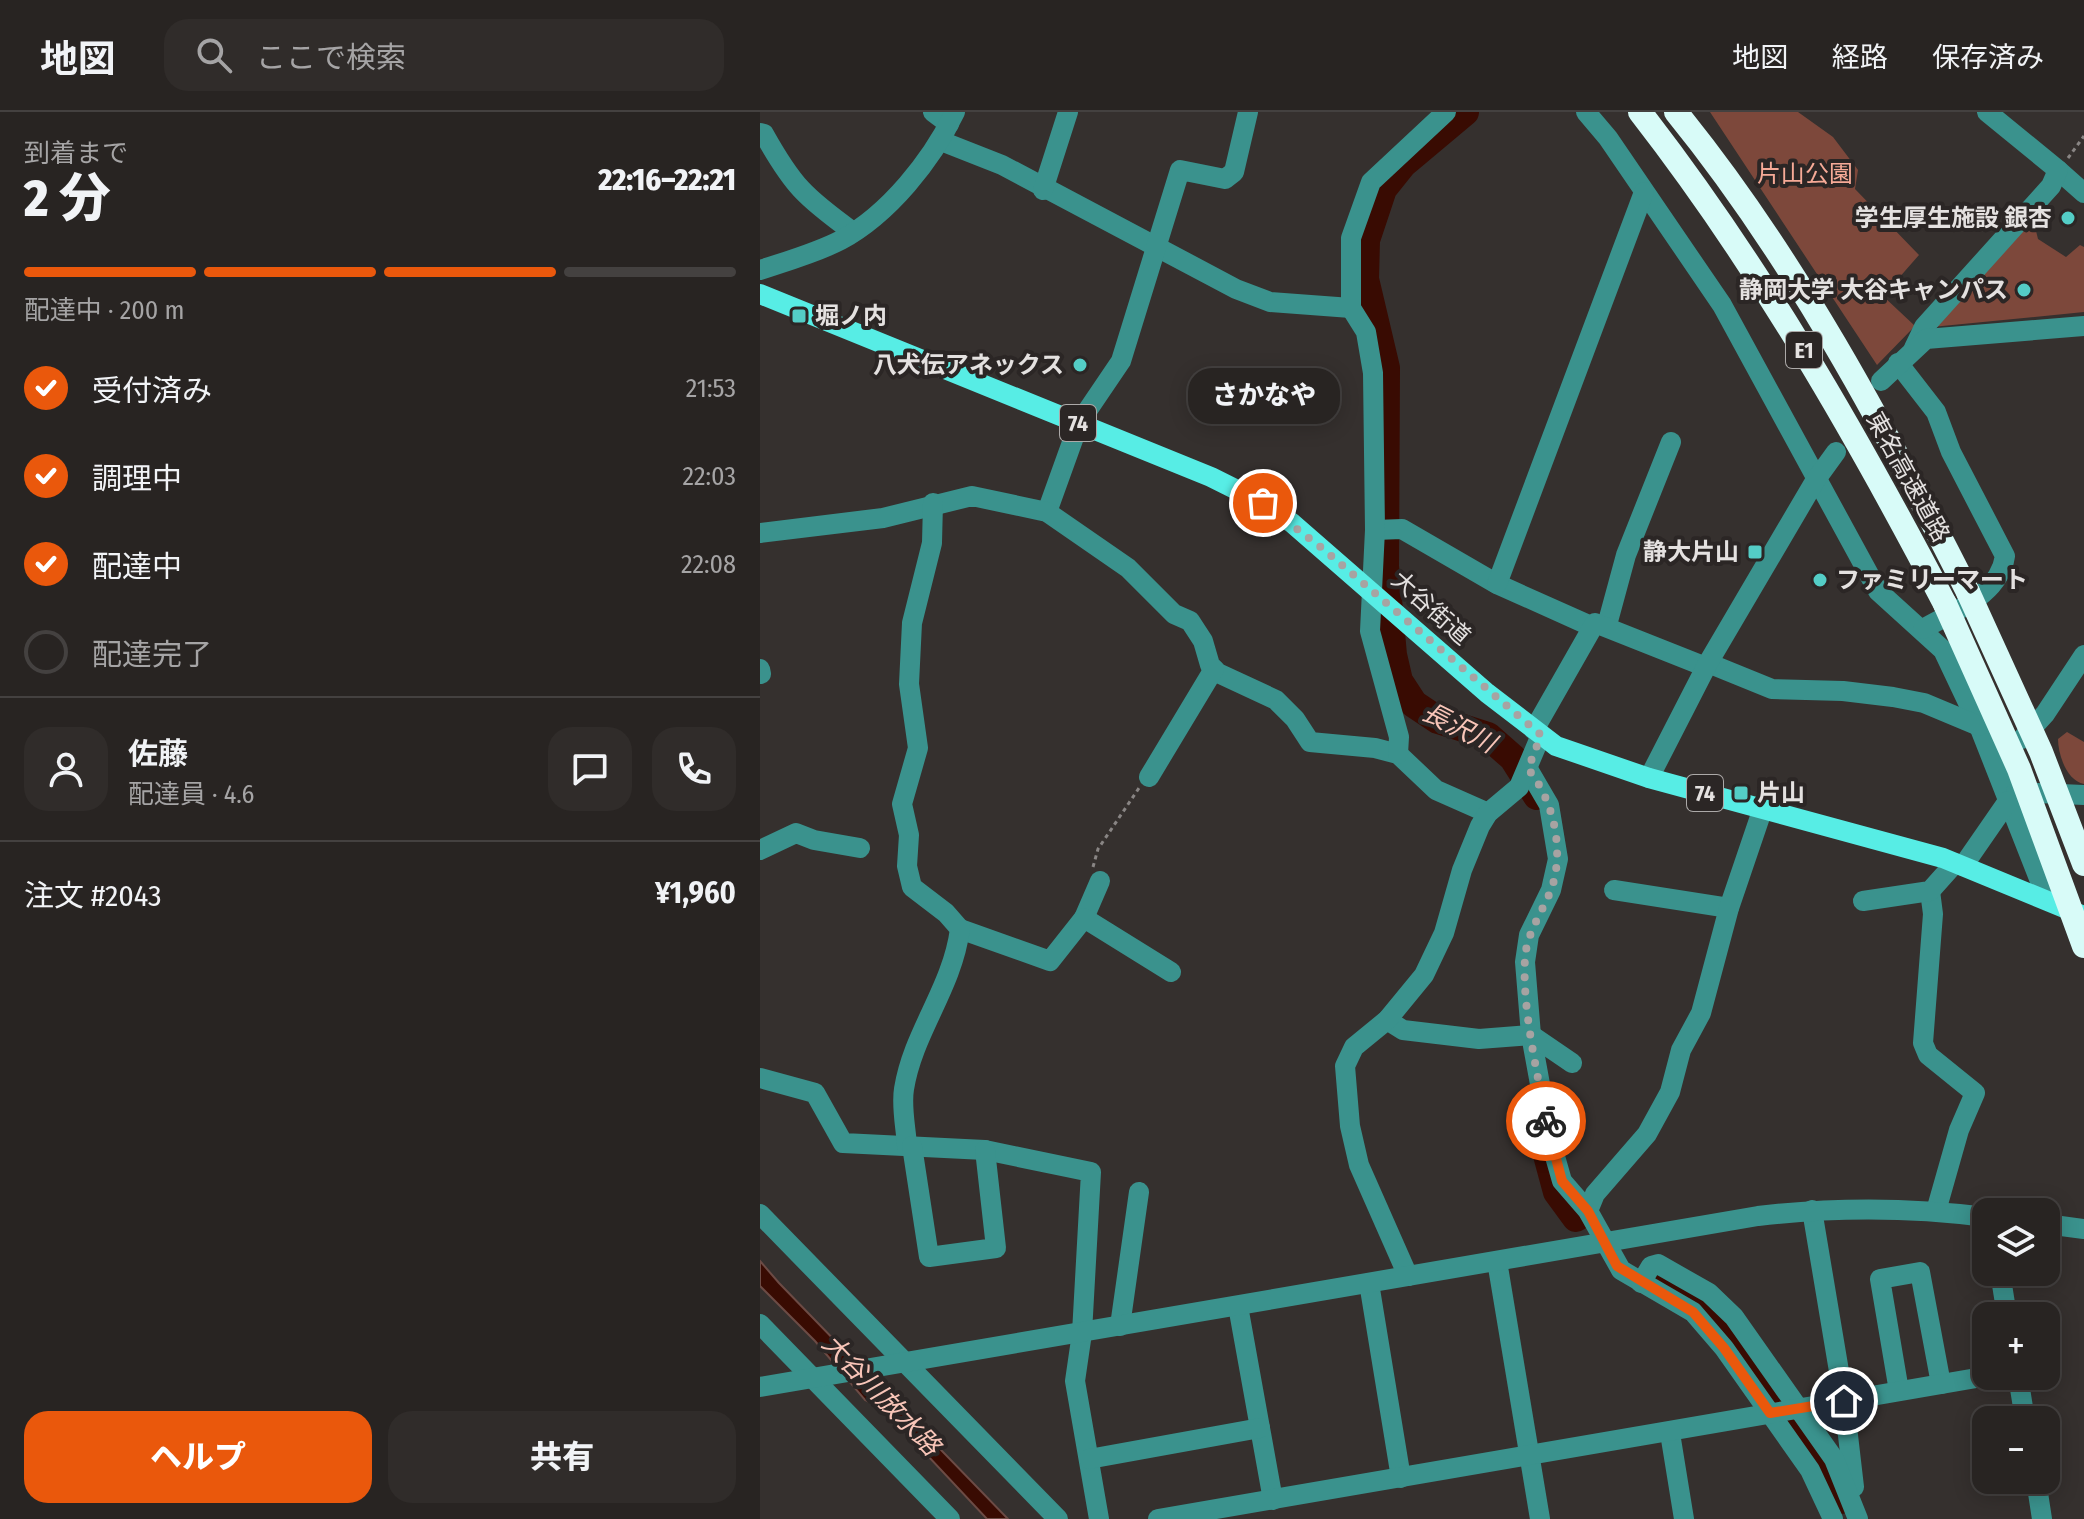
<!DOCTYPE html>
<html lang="ja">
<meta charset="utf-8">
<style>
:root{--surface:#282422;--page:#302c2a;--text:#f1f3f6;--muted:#a5a4a5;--line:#444140;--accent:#ea580c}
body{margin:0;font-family:"Fira Sans Condensed","Noto Sans JP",sans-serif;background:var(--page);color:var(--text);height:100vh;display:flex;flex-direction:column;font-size:30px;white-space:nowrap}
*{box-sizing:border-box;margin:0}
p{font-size:26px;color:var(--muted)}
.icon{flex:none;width:44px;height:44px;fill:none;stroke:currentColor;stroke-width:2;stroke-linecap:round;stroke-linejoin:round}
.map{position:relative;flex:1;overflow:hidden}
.sheet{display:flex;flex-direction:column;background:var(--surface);width:760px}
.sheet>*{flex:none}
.buttons{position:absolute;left:1212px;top:1086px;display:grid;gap:16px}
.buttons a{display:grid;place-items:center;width:88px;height:88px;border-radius:16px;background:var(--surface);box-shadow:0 4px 20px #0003,0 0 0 2px var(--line);font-size:40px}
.pin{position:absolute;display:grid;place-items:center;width:68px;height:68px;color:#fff;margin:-34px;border:4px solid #fff;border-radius:50%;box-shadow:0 2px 8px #0007}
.courier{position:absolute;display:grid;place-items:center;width:80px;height:80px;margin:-40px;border:6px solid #ea580c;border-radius:50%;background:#fff;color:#222;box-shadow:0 2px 10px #0007}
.bubble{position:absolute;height:56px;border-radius:24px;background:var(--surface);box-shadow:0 4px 20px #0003,0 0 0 2px var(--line);font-size:26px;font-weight:800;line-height:56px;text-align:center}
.overview em{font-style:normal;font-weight:800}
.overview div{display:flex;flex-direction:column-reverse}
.overview{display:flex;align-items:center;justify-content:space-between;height:136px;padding:0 24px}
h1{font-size:52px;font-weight:800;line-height:60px}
.bar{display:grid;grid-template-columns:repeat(4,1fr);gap:12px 8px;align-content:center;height:96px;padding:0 24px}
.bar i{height:10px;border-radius:6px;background:var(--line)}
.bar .on{background:var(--accent)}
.bar p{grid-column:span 4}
.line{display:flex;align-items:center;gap:20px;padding:0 24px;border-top:2px solid var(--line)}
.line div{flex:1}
.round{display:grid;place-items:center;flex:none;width:84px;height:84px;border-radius:24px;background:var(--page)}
ol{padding:0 24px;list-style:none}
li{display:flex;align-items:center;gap:24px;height:88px}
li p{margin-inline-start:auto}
li .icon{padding:8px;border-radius:50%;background:var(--accent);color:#fff;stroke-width:4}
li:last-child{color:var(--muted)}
li i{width:44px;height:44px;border:4px solid var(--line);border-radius:50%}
.action{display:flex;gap:16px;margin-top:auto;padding:16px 24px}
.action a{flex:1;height:92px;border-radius:24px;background:var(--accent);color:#fff;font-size:32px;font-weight:800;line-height:92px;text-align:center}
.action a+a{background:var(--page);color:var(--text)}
header{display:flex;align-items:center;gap:48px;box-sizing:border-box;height:112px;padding:0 40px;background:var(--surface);border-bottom:2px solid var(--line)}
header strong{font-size:38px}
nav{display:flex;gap:44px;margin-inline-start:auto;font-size:28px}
.search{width:560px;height:72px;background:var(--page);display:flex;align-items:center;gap:20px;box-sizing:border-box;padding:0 28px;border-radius:24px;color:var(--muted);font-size:30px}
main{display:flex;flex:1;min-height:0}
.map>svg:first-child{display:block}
</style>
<header>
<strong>地図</strong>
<div class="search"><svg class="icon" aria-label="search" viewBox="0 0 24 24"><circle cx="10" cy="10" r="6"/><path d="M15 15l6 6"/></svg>ここで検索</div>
<nav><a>地図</a><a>経路</a><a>保存済み</a></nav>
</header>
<main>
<section class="sheet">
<div class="overview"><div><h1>2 分</h1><p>到着まで</p></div><em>22:16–22:21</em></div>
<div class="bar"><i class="on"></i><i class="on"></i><i class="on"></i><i></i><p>配達中 · 200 m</p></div>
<ol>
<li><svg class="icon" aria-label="check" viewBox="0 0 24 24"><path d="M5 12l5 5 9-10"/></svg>受付済み<p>21:53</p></li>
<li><svg class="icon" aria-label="check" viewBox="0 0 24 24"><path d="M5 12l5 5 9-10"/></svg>調理中<p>22:03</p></li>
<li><svg class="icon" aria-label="check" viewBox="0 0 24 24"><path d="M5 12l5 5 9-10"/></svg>配達中<p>22:08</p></li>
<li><i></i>配達完了</li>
</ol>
<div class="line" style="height:144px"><a class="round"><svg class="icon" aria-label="person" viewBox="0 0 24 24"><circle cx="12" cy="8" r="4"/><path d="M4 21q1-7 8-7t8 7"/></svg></a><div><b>佐藤</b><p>配達員 · 4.6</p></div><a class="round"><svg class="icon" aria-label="chat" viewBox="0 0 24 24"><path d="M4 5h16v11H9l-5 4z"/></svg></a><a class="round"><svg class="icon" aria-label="phone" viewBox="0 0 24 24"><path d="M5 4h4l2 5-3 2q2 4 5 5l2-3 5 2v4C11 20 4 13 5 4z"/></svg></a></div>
<div class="line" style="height:104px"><div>注文 #2043</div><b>¥1,960</b></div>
<div class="action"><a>ヘルプ</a><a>共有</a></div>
</section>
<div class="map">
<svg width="1324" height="1407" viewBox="0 0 1324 1407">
<rect width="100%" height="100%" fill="#35302e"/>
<g fill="#7d483b">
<path d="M950,0H1038L1073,25L1098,58L1095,77L1159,143L1123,184L1155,214L1117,253Z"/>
<path d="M1279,94L1288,102L1276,119L1278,127L1306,145L1320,133L1324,135V200L1172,215Z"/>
<path d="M1307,620L1324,630V672C1307,669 1298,643 1298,627Z"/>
</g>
<path fill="#390b02" stroke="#6c4b45" stroke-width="2" d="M0,1149L19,1171L248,1407H227L124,1297L105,1288L55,1229L0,1174Z"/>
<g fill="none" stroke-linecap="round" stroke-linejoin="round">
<g stroke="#390b02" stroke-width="28">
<path d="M705,0L643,52L623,77L606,128L605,167L626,256L625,454L633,543L639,569L654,592L678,608L728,624L753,646L777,684"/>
<path d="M787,1043L797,1080L816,1106"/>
<path d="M908,1166C964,1197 996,1251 1031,1303C1050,1331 1069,1356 1081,1388"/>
</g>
<g stroke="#898584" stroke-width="3" stroke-dasharray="4 4" stroke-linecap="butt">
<path d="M1308,46L1324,24"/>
<path d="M333,755L338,737L379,676"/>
</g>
<g stroke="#3a928d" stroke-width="20">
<path d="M173,0L189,12"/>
<path d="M826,0L848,26L962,193L1118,479L1183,538L1219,614L1287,787"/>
<path d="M0,21L4,22C33,74 45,85 93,120"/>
<path d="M181,29L242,53L476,177L510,190L591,196"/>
<path d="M1298,58L1324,81"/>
<path d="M283,78L308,0"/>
<path d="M0,158C27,149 56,141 81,128C129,102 172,48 195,0"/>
<path d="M1154,236L1164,215L1291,74L1298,58L1227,0"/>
<path d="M1138,251L1176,300L1191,340L1245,444C1239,484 1195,498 1163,517"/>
<path d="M1121,269L1166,227L1324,214"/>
<path d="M287,400L319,311L361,249L420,58L465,67L474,60L488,0"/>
<path d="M615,418L642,417L737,472L833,515"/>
<path d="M0,421L123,406L212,384L287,400L368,456L414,502L430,509L443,529L450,553L458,561L516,588L535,607L550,630L615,636L638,642L676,678L728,701"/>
<path d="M737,472L884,80"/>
<path d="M847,513L866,443L911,330"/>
<path d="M948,551L1012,577L1083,579L1133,585L1164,591L1219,614"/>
<path d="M0,557L1,562"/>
<path d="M774,618L835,511L946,555"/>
<path d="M1262,627L1285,602L1324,543"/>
<path d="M638,642L639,625L610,519L615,418L613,261L606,220L591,196V126L611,70L686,0"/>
<path d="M768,657L789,693L798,747L791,778L769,823L765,850L771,923L790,1027L802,1069L828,1099L861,1158L933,1200L964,1236L1050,1358L1073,1407"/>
<path d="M389,665L454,557"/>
<path d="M889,666L948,551L1055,369L1076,340"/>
<path d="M1256,680L1324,683"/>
<path d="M0,738L36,721L54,728L100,736"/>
<path d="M1203,754L1248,689"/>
<path d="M854,778L969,796"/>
<path d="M1170,779L1173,802L1163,931L1168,943L1215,981L1199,1018L1176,1099"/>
<path d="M1103,789L1170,779L1195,751"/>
<path d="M324,806L340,769"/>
<path d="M200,817L290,849L324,806L411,860"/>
<path d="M627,908L643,918L719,927L771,923L812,951"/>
<path d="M0,966L55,981L83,1031L225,1038L331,1060L322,1221L315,1269L339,1407"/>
<path d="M147,1034C146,1016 141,995 144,977C153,920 192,877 200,817L186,801L152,775L147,754L149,723L142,692L158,636L149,572L152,511L172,431L173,391"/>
<path d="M152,1034L169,1145L236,1136L225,1038"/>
<path d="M1052,1098L1084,1289L1094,1375"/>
<path d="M828,1099L835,1082L887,1022L910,980L921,938L941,901L969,796L1003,696"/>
<path d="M0,1102L298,1407"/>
<path d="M1286,1112L1324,1117"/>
<path d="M737,1149L780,1407"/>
<path d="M1240,1160L1247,1204"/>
<path d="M648,1164L599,1053L590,1014L585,954L594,935L627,908L664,863L684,821L702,758L720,714L728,701L759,675L781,623"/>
<path d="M609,1171L641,1366"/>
<path d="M881,1171L891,1154L898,1152L949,1181L974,1205L1074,1347L1098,1407"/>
<path d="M478,1194L513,1388"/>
<path d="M0,1212L190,1407"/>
<path d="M360,1214L379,1080"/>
<path d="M1258,1264L1265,1308"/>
<path d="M0,1275L998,1104C1074,1095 1149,1095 1226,1105"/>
<path d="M1139,1279L1120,1167L1160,1160L1181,1272"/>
<path d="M910,1321L924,1407"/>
<path d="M329,1347L500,1316"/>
<path d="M1276,1368L1282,1407"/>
<path d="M398,1407L1228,1264"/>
</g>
<path stroke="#57ede5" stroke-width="20" d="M0,182L451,365L503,391L532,411L727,581L796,634L889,666L1183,746L1319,802"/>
<g stroke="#d8fbf8" stroke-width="24">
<path d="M880,0C999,153 1095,320 1185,492"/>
<path d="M916,0C1034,145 1124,314 1208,480"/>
</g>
<g stroke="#d8fbf8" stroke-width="24">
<path d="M1208,480L1281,640L1324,752"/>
<path d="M1185,492L1259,657L1324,834"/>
</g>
</g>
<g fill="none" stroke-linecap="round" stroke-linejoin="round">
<path stroke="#a7a3a2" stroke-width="8" stroke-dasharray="0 14.4" d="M503,391L562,436L781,623L768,657C794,688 805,740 791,778C782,801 767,820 765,846C762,897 777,958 786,1009"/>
<path stroke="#ea580c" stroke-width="10" d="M786,1009L802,1069L828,1099L857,1154L933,1200L964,1236L1010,1301L1084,1289"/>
</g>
<g fill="#54cdc6" stroke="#2b2625" stroke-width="3">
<circle cx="1308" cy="106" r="8"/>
<circle cx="1264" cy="178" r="8"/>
<rect x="31" y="196" width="16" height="16" rx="4"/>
<circle cx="320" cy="253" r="8"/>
<rect x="987" y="432" width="16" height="16" rx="4"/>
<circle cx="1060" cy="468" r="8"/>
<rect x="973" y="673" width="16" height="16" rx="4"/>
</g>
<g text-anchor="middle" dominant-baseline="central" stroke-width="8" stroke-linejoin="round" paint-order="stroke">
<g fill="#2b2625" stroke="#aca9a8" stroke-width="2">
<rect x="1026" y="220" width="36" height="36" rx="6"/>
<rect x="300" y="293" width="36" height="36" rx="6"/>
<rect x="927" y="663" width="36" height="36" rx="6"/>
</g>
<g font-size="22" font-weight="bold" fill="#e4e1e0">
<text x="1044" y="238">E1</text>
<text x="318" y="311">74</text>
<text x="945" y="681">74</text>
</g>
<g font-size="24" fill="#f6aa97" stroke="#2b2625">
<text x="1045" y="62">片山公園</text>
</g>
<g font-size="24" font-weight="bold" fill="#e4e1e0" stroke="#2b2625" text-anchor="end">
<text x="1292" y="106">学生厚生施設 銀杏</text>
<text x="1248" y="178">静岡大学 大谷キャンパス</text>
<text x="55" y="204" text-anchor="start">堀ノ内</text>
<text x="304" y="253">八犬伝アネックス</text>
<text x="979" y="440">静大片山</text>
<text x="1076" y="468" text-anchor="start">ファミリーマート</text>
<text x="997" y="681" text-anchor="start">片山</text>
</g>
<g font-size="24" fill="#e4e1e0" stroke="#2b2625">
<text transform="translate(1148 365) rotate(61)">東名高速道路</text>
<text transform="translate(671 496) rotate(42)">大谷街道</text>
</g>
<g font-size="26" font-style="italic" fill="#f8c5b8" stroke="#2b2625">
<text transform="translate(699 616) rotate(27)">長沢川</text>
<text transform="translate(121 1283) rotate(46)">大谷川放水路</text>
</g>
</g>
</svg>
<div class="buttons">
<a><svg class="icon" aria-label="layers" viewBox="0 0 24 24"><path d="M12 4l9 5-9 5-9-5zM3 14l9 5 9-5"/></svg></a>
<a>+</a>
<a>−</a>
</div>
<div class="pin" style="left:503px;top:391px;background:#ea580c"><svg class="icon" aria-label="bag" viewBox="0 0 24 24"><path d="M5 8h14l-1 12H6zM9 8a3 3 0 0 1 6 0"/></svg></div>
<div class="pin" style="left:1084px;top:1289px;background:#1f2937"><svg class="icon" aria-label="home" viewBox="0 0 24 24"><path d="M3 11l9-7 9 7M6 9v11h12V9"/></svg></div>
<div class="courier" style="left:786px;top:1009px"><svg class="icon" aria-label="bike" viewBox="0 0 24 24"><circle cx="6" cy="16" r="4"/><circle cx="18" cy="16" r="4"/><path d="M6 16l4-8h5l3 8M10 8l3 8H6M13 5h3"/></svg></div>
<div class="bubble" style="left:428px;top:256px;width:152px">さかなや</div>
</div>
</main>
